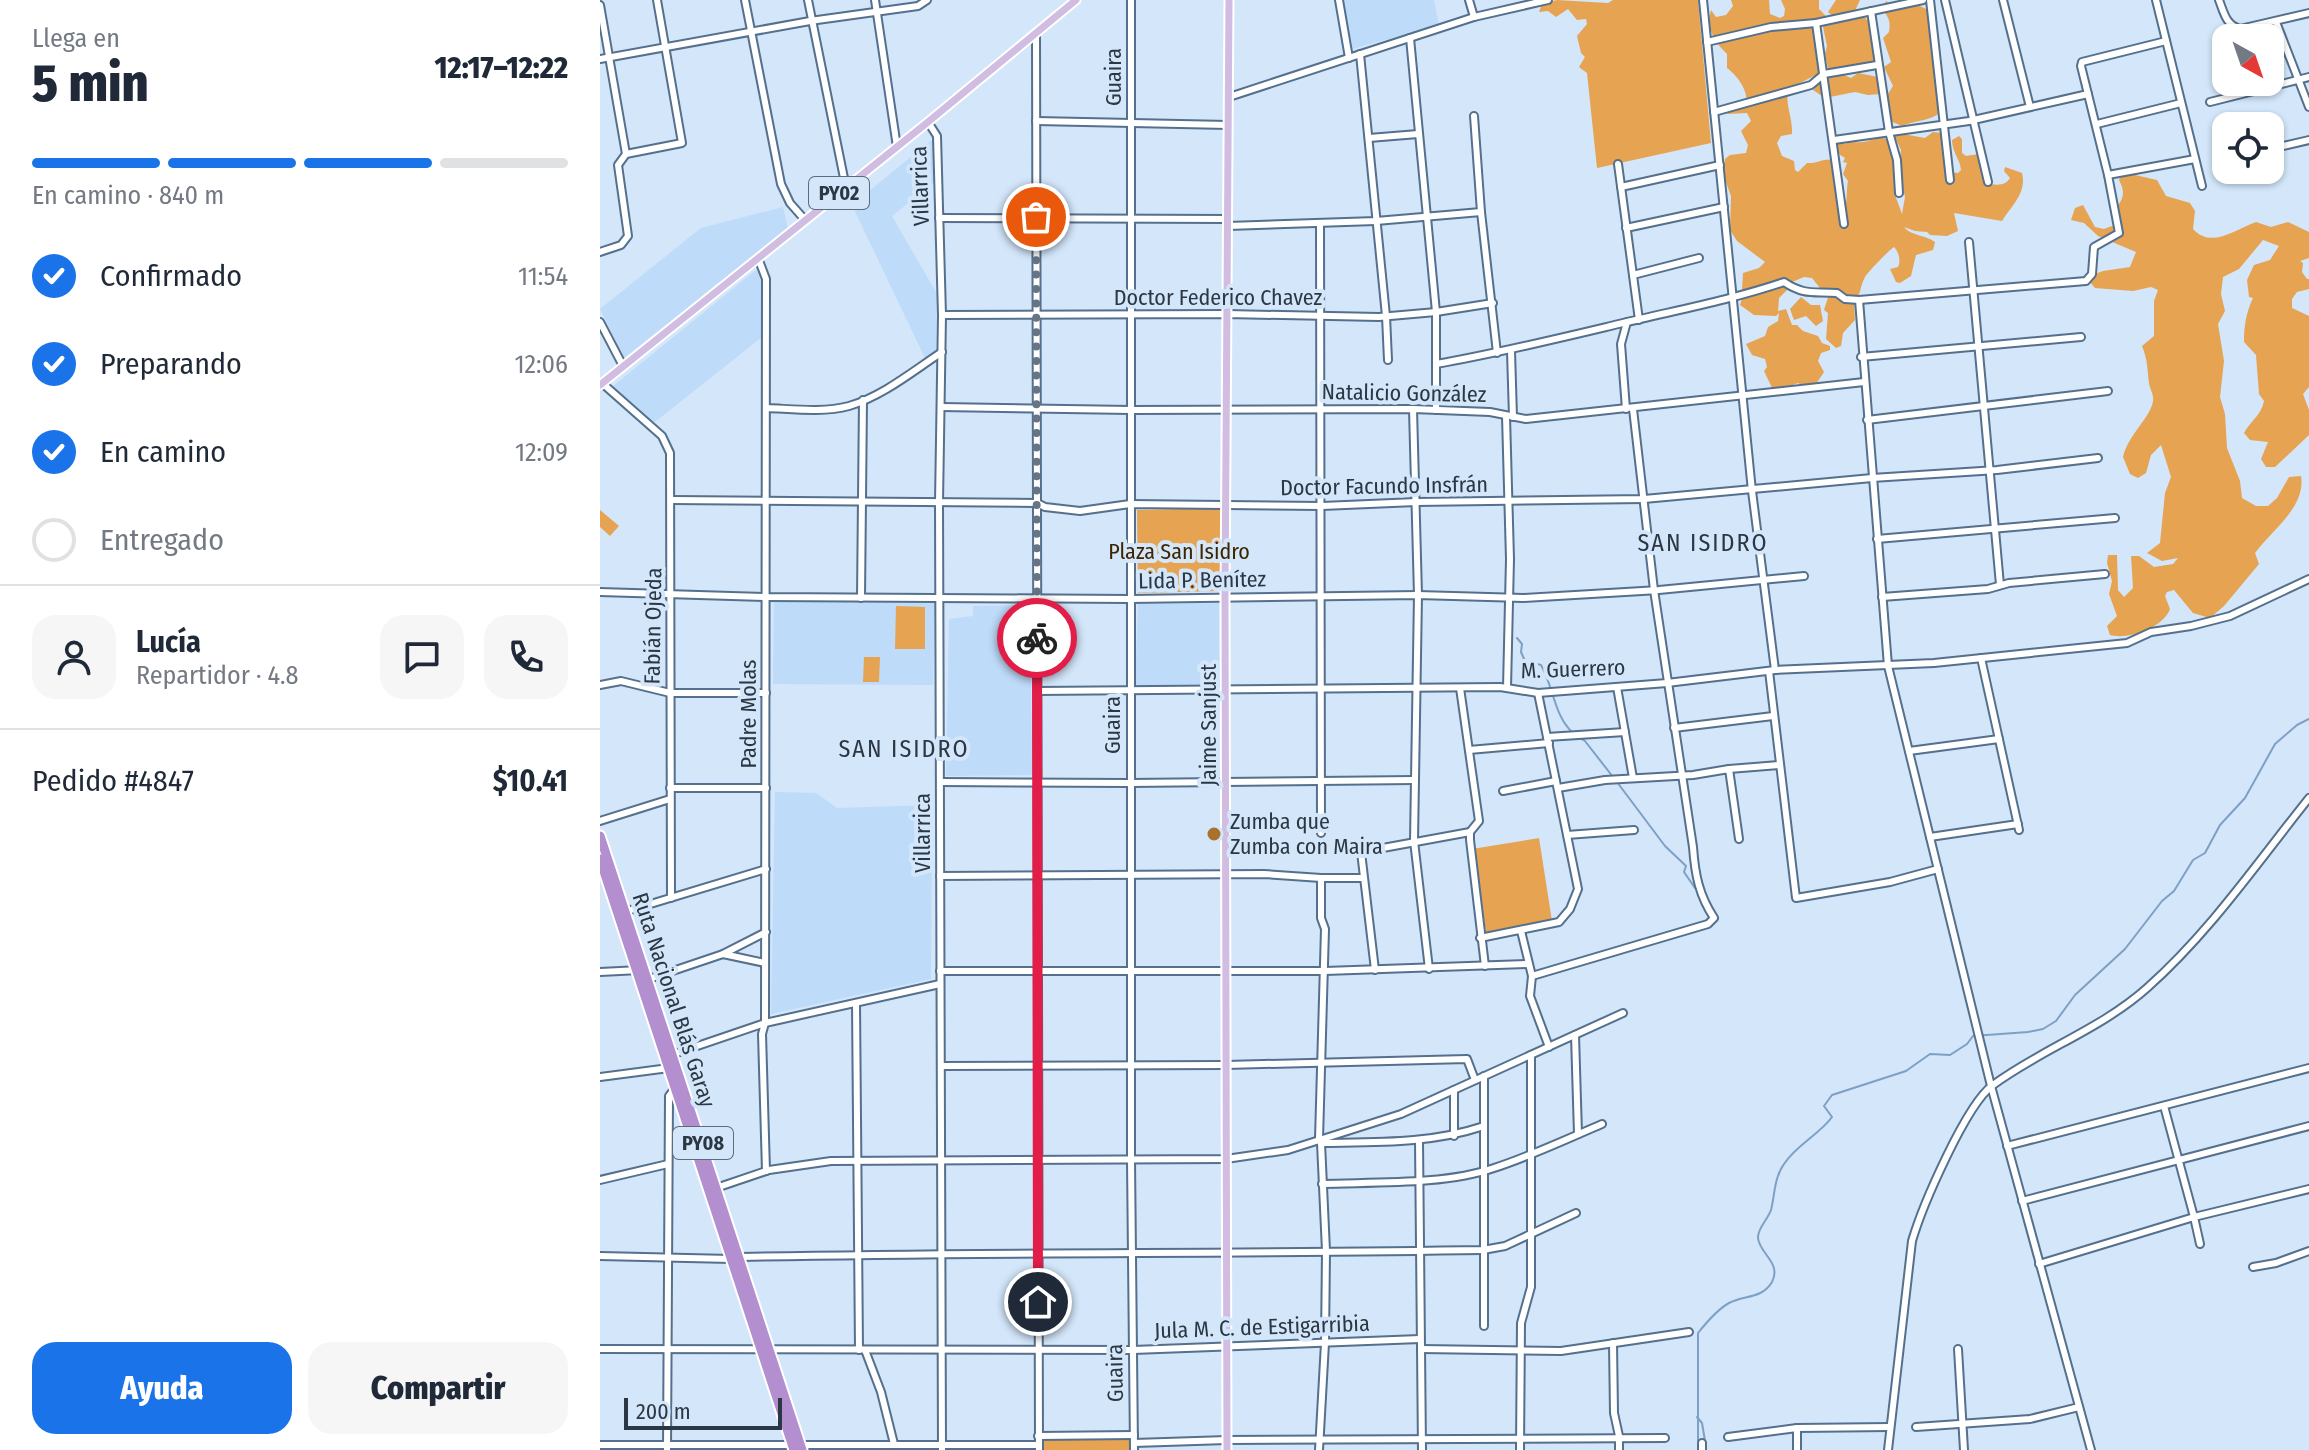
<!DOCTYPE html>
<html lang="es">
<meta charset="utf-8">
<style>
:root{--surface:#fff;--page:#f6f6f7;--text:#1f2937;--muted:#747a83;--line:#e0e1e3;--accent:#1a73e8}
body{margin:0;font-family:"Fira Sans Condensed",sans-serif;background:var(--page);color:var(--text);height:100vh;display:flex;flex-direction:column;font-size:30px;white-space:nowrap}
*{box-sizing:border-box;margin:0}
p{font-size:26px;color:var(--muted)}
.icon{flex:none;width:44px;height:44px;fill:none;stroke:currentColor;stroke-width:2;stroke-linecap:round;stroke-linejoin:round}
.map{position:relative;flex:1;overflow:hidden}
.sheet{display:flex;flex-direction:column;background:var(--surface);width:600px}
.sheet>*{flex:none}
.needle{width:52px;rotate:140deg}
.controls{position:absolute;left:1612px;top:24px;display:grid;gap:16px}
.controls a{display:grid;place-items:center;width:72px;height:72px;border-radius:16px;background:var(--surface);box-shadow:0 2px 6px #0004;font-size:40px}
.scale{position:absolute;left:24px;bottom:20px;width:158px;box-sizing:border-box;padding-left:8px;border:4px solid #2b3743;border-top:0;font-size:22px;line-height:28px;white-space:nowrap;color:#2b3743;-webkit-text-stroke:6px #d3e6fa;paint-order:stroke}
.pin{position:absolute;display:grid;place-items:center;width:68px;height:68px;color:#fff;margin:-34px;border:4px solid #fff;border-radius:50%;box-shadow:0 2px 8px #0007}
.courier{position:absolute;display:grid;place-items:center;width:80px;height:80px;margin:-40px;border:6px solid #e11d48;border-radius:50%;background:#fff;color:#222;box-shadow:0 2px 10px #0007}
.overview em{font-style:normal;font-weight:800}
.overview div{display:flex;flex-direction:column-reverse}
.overview{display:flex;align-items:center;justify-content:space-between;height:136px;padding:0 32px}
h1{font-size:52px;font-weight:800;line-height:60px}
.bar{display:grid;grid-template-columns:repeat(4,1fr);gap:12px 8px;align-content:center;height:96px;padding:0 32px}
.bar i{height:10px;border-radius:6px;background:var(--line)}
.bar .current{background:var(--accent)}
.bar p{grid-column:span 4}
.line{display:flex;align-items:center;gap:20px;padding:0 32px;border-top:2px solid var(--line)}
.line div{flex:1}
.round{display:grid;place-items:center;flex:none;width:84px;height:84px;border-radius:24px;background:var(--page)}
ol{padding:0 32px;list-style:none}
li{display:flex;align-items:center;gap:24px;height:88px}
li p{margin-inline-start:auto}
li .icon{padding:8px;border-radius:50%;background:var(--accent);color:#fff;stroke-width:4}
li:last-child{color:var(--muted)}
li i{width:44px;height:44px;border:4px solid var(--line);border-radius:50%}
.button{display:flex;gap:16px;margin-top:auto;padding:16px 32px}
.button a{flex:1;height:92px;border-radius:24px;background:var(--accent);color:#fff;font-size:32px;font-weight:800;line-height:92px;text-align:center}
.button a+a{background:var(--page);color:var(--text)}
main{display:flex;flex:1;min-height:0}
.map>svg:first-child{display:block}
</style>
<main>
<section class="sheet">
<div class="overview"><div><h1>5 min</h1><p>Llega en</p></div><em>12:17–12:22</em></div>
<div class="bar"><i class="current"></i><i class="current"></i><i class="current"></i><i></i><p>En camino · 840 m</p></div>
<ol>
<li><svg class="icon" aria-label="check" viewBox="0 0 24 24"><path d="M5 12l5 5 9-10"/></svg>Confirmado<p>11:54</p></li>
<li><svg class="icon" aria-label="check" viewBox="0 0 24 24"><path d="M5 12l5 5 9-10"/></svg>Preparando<p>12:06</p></li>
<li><svg class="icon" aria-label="check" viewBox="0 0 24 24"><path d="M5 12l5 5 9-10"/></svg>En camino<p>12:09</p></li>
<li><i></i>Entregado</li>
</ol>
<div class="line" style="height:144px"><a class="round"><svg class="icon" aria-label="person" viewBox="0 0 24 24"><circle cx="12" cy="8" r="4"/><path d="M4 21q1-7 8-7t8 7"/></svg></a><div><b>Lucía</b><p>Repartidor · 4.8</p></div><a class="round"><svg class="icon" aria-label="chat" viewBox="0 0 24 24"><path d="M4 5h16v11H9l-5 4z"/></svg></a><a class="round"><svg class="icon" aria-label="phone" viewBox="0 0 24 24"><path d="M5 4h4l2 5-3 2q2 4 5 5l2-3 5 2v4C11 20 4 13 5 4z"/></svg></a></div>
<div class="line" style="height:104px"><div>Pedido #4847</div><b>$10.41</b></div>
<div class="button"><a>Ayuda</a><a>Compartir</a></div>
</section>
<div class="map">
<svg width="1709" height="1450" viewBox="0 0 1709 1450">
<rect width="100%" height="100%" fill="#d3e6fa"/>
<g fill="#bedbf9">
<path d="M743,0H834L839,25L752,49Z"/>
<path d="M333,139L336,181L292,216L337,294L336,352L325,358L252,205Z"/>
<path d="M183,207L188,229L24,358L0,309L101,228Z"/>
<path d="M156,270L163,277L162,337L51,425L12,387Z"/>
<path d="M335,601L333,685L173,684L174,602Z"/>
<path d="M620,603V685L535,687L538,604Z"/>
<path d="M430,605L432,775L346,776L349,619L373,616V606Z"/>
<path d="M175,792L216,793L237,808L332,805L331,979L171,1014Z"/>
</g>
<g fill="#e6a351">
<path d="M957,0L1008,3L1013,0H1098L1111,143L997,168L987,73L979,67L985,57L981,53L977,36L987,24L986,19L977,20L968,9L956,17L948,11L939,12L942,4Z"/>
<path d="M1131,0H1169L1170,14L1180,18L1184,16L1185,9L1181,0H1219V9L1226,16L1218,29L1223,47L1220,73L1188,89C1185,105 1193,118 1192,134L1181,136L1177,143L1182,156L1194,161L1195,170L1198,172L1207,163C1218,164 1222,158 1235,160L1243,189L1241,207L1244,210C1248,201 1246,191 1248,181L1243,174L1247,163L1243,162L1245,158L1234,151L1231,143L1238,139L1245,144C1252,141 1256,143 1263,142C1274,141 1274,136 1287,139L1295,149L1293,157L1298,164L1293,172L1297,180L1295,195L1302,214L1305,197L1299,171L1301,150L1295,137L1297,133L1325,138L1333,132L1342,133L1350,172L1358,173L1361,170C1360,159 1352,152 1352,140L1359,136L1362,139V153L1366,156L1379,154L1389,184C1398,185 1405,186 1410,178L1404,171L1405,167L1422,173C1427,193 1412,205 1402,221L1354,213L1358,231L1347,236L1330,235L1327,232L1315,231L1304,227C1311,236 1326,235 1335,242L1333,250L1316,255L1311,276L1300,283L1296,282L1290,269L1298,267C1301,261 1299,252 1294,247C1289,250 1268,272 1265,277C1260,286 1261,295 1254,303L1255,320L1243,333L1241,346L1236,348L1226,339L1228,313L1224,310L1230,291L1229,288H1220L1212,278L1204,277L1192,282L1191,286L1179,298L1178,311L1186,309L1192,325H1197L1203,331L1218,336L1222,343L1230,346V350L1221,353L1218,361L1224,372L1214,387L1206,388L1198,383L1177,391L1173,390L1164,371L1167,367L1165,359L1152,355L1146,344L1165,336L1168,327L1178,321L1179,313L1176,316L1154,315L1140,305L1144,293L1142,290L1143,273L1159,268L1165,262L1137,241L1130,230L1131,196L1123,174L1125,159L1130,155L1146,153L1148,145L1141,131L1151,121L1147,113L1127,114L1132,108L1145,107C1151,94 1138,76 1127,68V54C1114,42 1106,28 1111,10L1116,17L1126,15L1133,6Z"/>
<path d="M1236,0H1260L1254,13L1234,17L1228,12Z"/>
<path d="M1286,1L1296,8L1318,5L1330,11L1337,72L1336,94L1343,110C1333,121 1316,120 1302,126L1288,120L1286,97L1293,86L1284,67L1291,62L1283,38L1289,32C1291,20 1288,18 1283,9Z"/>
<path d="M1263,15L1272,26L1277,61L1273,64L1232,70L1228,68L1225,54L1227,46L1223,27L1226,24Z"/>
<path d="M1239,73L1251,78L1258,73L1278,77L1281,94L1268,95L1255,92L1225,98L1213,90L1227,75Z"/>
<path d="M1522,172L1557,180L1566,196L1590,203L1595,211L1593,229C1611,249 1634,230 1656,222L1671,227L1688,222L1709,232V258L1700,261L1703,263L1702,272L1707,279H1709V289L1697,292L1692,299V308L1709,316V387L1703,394L1709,410V435L1675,467H1666L1661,459L1668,442L1650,440L1644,433C1651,420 1661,416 1664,401L1659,394L1656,355L1644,342C1644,326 1646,313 1653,298L1649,297L1647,280L1654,265L1670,260L1679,246L1663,240L1639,269L1623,277L1621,294L1625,311L1618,324L1624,361L1620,397L1625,414L1627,448L1640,481L1642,498L1656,506H1668L1677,498L1689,477L1701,476C1706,507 1672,530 1655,553L1659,564L1624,606L1610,618L1593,613L1574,590L1567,592L1565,596L1570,609C1563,628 1528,640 1510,635L1507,626L1517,616L1509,594L1512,581L1507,563L1508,555H1517L1518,590L1524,597L1533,588L1531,556H1539L1554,567L1573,564L1578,558L1562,561L1547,553L1560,543L1565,493L1571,477L1561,445L1551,455L1546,473L1538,478L1530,474L1523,457C1528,435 1551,417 1553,401C1554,394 1550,390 1549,383C1547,368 1548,361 1542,346L1554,336V301L1558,290L1551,287L1533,291L1495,288L1489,281L1495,274L1503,271L1530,267L1536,252L1498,236L1484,223L1471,220L1475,208L1483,205L1495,227L1504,229L1520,223L1518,205C1525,196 1524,190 1519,180Z"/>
<path d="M1201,297L1211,305H1220L1223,321L1216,326L1206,316L1194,320L1190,309Z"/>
<path d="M620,508V591L538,593L537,510Z"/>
<path d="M0,510L19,526L10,536L0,527Z"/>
<path d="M296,606L325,607V649H295Z"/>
<path d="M264,657H280L279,682H263Z"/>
<path d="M939,838L952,921L886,932L872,849Z"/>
<path d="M530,1439V1450H442V1440Z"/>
</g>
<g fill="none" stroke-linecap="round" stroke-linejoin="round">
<g stroke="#7ea0c4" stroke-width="2">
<path d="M917,638L922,644L921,652L925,661L941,665C954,688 954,716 973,733"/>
<path d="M978,737L985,741L1013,777"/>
<path d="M1017,782L1065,846L1086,866L1084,872L1095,888"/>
<path d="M1097,1417L1102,1423L1105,1441"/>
<path d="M1098,1441V1333C1106,1323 1118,1309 1129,1303C1144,1295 1162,1299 1172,1282C1182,1263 1159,1253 1158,1238C1157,1229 1168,1219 1171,1210C1175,1194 1174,1178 1184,1164C1196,1145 1220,1134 1232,1117L1224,1106L1232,1095L1306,1071L1330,1054L1350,1055L1367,1044L1373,1036L1428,1032L1443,1029L1456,1021L1475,995L1525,949L1562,901L1574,891L1593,860L1605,853L1620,825L1645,798L1675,744L1697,725L1709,719"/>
<path d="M1098,1446V1450"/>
<path d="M1105,1447L1106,1450"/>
</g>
<defs>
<g id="minor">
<path d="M145,0L181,184L190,203L205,220"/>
<path d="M208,0L246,188"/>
<path d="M275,0L297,147"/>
<path d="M531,0V1160L534,1450"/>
<path d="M739,0L749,58"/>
<path d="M869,0L874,17"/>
<path d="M1103,0L1152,491L1175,670"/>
<path d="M1330,0L1350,180"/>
<path d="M1345,0L1388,182"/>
<path d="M1403,0L1430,107"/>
<path d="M1556,0L1602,186"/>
<path d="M1619,0C1624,13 1626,25 1640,29L1709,13"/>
<path d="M0,5L26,154L18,165L28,236L21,245L0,252"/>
<path d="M1271,11L1289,132L1297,160L1299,193"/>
<path d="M1676,22L1709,107"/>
<path d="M1216,23L1244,224"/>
<path d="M436,35L439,1450"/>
<path d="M810,38L836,312V410"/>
<path d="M1107,42L1171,27L1216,23L1323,0"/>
<path d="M760,54L786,316L788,360"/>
<path d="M0,59L210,21L318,6L327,0"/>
<path d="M629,97L874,17L948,0"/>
<path d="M1610,102L1709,77"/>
<path d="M1114,112L1211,85L1224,74L1277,65"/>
<path d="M874,116L881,212L897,353"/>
<path d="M436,121L628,125"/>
<path d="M328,122L337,136L342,315L339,502L342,1450"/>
<path d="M1497,124L1581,103"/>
<path d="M769,138L818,134"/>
<path d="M1234,140L1369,121L1488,94"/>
<path d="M1670,149L1709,140"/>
<path d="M26,154L82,143L57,0"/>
<path d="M1018,164L1039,320"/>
<path d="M1508,175L1481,66L1482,62L1566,41"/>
<path d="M1021,187L1120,165"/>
<path d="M339,218L628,219"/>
<path d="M720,223L721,833"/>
<path d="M628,226L776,221L881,212"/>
<path d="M1026,228L1124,207"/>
<path d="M1369,242L1400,585"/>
<path d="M158,258L166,279L165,1023L162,1034L166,1171"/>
<path d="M1033,275L1099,258"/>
<path d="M1259,300L1288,666L1391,1086L1491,1450"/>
<path d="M342,315L627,314L779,317L836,312L893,303"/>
<path d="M0,322L23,366"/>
<path d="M911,351L913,417"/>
<path d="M1261,357L1481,337"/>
<path d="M836,364C899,353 960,338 1023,323C1077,310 1131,300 1184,282C1205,296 1214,291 1237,293L1245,299L1259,300L1486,281L1492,274L1494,247L1519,233L1508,175L1595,159"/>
<path d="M2,383L62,436L70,453L71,898"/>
<path d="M341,407L531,410L813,409L890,412L926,419L1264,382"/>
<path d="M167,408C193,409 223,413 249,406C283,396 313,371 342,352"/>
<path d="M813,409L818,595L814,841L829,969"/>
<path d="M1026,409L1021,344L1027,322"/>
<path d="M906,416L910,559L907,688"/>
<path d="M1267,420L1508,391"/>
<path d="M71,500L437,503L445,507L480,511L530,504L722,506L816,502L1044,499L1272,478L1397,470L1498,458"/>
<path d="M1277,539L1515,518"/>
<path d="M0,592L167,597L530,599L818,595L923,598L1059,590L1204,576"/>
<path d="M1282,597L1388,589L1409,583L1505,574"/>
<path d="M261,598L263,400"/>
<path d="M1381,658L1419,830"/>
<path d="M1169,671L1196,898L1290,882L1338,869"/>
<path d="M0,685L21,681L70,693H166"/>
<path d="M1017,687L1033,778"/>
<path d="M860,688L879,821L870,832V840L885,966"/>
<path d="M437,691L900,687L938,693L1067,683L1175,670L1334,663L1527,643L1551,632L1591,626L1630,616L1709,579"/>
<path d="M1074,728L1173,716"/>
<path d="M947,737L1025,732"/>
<path d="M869,750L949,743"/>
<path d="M1309,751L1399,739"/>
<path d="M1129,769L1179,765"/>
<path d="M340,782L530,783L815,780"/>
<path d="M70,788H166"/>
<path d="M958,788L1005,780L1093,775L1129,769L1139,839"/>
<path d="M903,791L956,781"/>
<path d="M0,821L70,799"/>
<path d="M967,835L1034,830"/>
<path d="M1330,837L1418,824"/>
<path d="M340,876L664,874L721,878H763"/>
<path d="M721,878V918L725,929L719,1139L721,1143C777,1142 830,1144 884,1126"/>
<path d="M24,912L166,869"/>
<path d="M921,931L932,976L930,996L949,1047"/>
<path d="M880,938L959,922L970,909L978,889L938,693"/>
<path d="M123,954L166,932"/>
<path d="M775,970L761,852L870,832"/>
<path d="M340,971H725L928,964"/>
<path d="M0,972L40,970"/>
<path d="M932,976L1108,924L1114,918C1099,895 1095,875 1093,847L1054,590L1033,409"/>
<path d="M46,980L123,954L165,963"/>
<path d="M256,1003L259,1350"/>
<path d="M975,1035L978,1134"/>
<path d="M68,1056L165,1023L340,984"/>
<path d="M341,1066L626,1065L867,1059L875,1080"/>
<path d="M884,1076V1326"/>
<path d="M0,1077L69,1068"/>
<path d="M854,1136V1090"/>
<path d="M819,1141L822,1450"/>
<path d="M1407,1146L1709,1068"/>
<path d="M0,1180L68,1164"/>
<path d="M722,1184C774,1182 845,1185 894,1168C931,1156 967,1139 1002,1124"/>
<path d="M113,1189L169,1170L231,1161L626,1159L688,1150L801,1114L1023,1013"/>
<path d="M1422,1201L1709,1126"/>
<path d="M1600,1244L1594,1217L1709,1189"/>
<path d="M0,1256L131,1259L141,1257C388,1252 636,1254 883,1250L905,1246L976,1213"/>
<path d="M1439,1264L1594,1217L1564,1106"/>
<path d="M1653,1267L1676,1263L1709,1251"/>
<path d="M1013,1343L1014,1413L1019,1436V1450"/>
<path d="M0,1349L533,1350L820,1339"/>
<path d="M821,1349L961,1351L1089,1332"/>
<path d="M1358,1349L1364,1450"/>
<path d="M265,1350L281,1392L294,1444"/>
<path d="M1316,1427L1430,1419L1479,1407"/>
<path d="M438,1436L534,1435"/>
<path d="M1128,1437L1197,1428L1290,1427"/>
<path d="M534,1443L627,1440L1065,1438"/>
<path d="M1102,1443V1450"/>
<path d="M0,1445H438"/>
<path d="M67,1450L69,1096L75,1088"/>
<path d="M719,1450L725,1343L726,1251L721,1143"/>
<path d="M920,1450L921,1323L931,1287V1055"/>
<path d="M1197,1450V1428"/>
<path d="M1288,1450L1312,1241C1322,1207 1366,1104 1393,1085C1442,1049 1501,1029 1547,988C1610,932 1657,863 1709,798"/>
</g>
<g id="major">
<path d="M0,385L328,122L476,0"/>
<path d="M627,1450L625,598L629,0"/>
</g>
<g id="highway">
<path d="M0,836L202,1450"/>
<path d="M0,859L194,1450"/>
</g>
</defs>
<use href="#minor" stroke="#54708c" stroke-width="10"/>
<use href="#major" stroke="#fff" stroke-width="11"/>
<use href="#highway" stroke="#fff" stroke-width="13"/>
<use href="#minor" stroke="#fff" stroke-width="6"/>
<use href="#major" stroke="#d1bce2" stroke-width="7"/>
<use href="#highway" stroke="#b38fcf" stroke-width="9"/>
</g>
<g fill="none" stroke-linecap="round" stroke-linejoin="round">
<path stroke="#667483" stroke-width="8" stroke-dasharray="0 14.4" d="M436,217L437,638"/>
<path stroke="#e11d48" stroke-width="10" d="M437,638L438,1302"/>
</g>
<circle fill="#a8722d" stroke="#d3e6fa" stroke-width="3" cx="614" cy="834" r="8"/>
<g text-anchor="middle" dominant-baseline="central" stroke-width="8" stroke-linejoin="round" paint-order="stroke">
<g fill="#d3e6fa" stroke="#5d6c7a" stroke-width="2">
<rect x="209" y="177" width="60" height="32" rx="6"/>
<rect x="73" y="1127" width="60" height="32" rx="6"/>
</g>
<g font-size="20" font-weight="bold" fill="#2b3743">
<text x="239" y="193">PY02</text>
<text x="103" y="1143">PY08</text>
</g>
<g font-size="22" fill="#2b3743" stroke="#d3e6fa">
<text transform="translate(513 77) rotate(-90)">Guaira</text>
<text transform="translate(320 186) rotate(-92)">Villarrica</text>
<text x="618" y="297">Doctor Federico Chavez</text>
<text transform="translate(804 393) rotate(1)">Natalicio González</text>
<text transform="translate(784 486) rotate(-1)">Doctor Facundo Insfrán</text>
<text transform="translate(602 580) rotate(-1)">Lida P. Benítez</text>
<text transform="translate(53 626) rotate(-89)">Fabián Ojeda</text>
<text transform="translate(973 669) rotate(-2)">M. Guerrero</text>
<text transform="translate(148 714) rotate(-90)">Padre Molas</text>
<text transform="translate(512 725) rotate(-90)">Guaira</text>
<text transform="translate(608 725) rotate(-90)">Jaime Sanjust</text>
<text transform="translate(322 833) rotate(-90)">Villarrica</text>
<text transform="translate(74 1000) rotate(72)">Ruta Nacional Blás Garay</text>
<text transform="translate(662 1327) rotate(-2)">Jula M. C. de Estigarribia</text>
<text transform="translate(515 1373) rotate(-91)">Guaira</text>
</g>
<g font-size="22" fill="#3f2400" stroke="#d3e6fa">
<text x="579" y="551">Plaza San Isidro</text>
</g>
<g font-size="22" fill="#2b3743" stroke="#d3e6fa" text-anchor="start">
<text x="630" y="821">Zumba que<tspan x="630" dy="25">Zumba con Maira</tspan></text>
</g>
<g font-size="24" letter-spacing="2" fill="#2b3743" stroke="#d3e6fa">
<text x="1103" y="543">SAN ISIDRO</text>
<text x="304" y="749">SAN ISIDRO</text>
</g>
</g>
</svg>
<div class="controls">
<a><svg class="needle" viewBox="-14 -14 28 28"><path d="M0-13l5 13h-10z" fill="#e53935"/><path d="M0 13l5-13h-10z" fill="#747a83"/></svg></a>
<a><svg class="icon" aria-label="locate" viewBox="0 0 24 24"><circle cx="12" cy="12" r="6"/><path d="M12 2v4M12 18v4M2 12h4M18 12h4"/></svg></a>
</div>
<div class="scale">200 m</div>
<div class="pin" style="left:436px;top:217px;background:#ea580c"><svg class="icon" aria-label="bag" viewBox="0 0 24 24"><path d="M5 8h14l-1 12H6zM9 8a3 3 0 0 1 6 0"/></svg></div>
<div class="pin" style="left:438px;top:1302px;background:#1f2937"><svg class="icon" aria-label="home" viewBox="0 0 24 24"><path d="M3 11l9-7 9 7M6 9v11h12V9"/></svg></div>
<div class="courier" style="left:437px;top:638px"><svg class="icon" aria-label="bike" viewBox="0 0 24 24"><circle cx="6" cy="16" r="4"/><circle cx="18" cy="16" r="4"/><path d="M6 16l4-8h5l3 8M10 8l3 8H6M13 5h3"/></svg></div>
</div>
</main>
